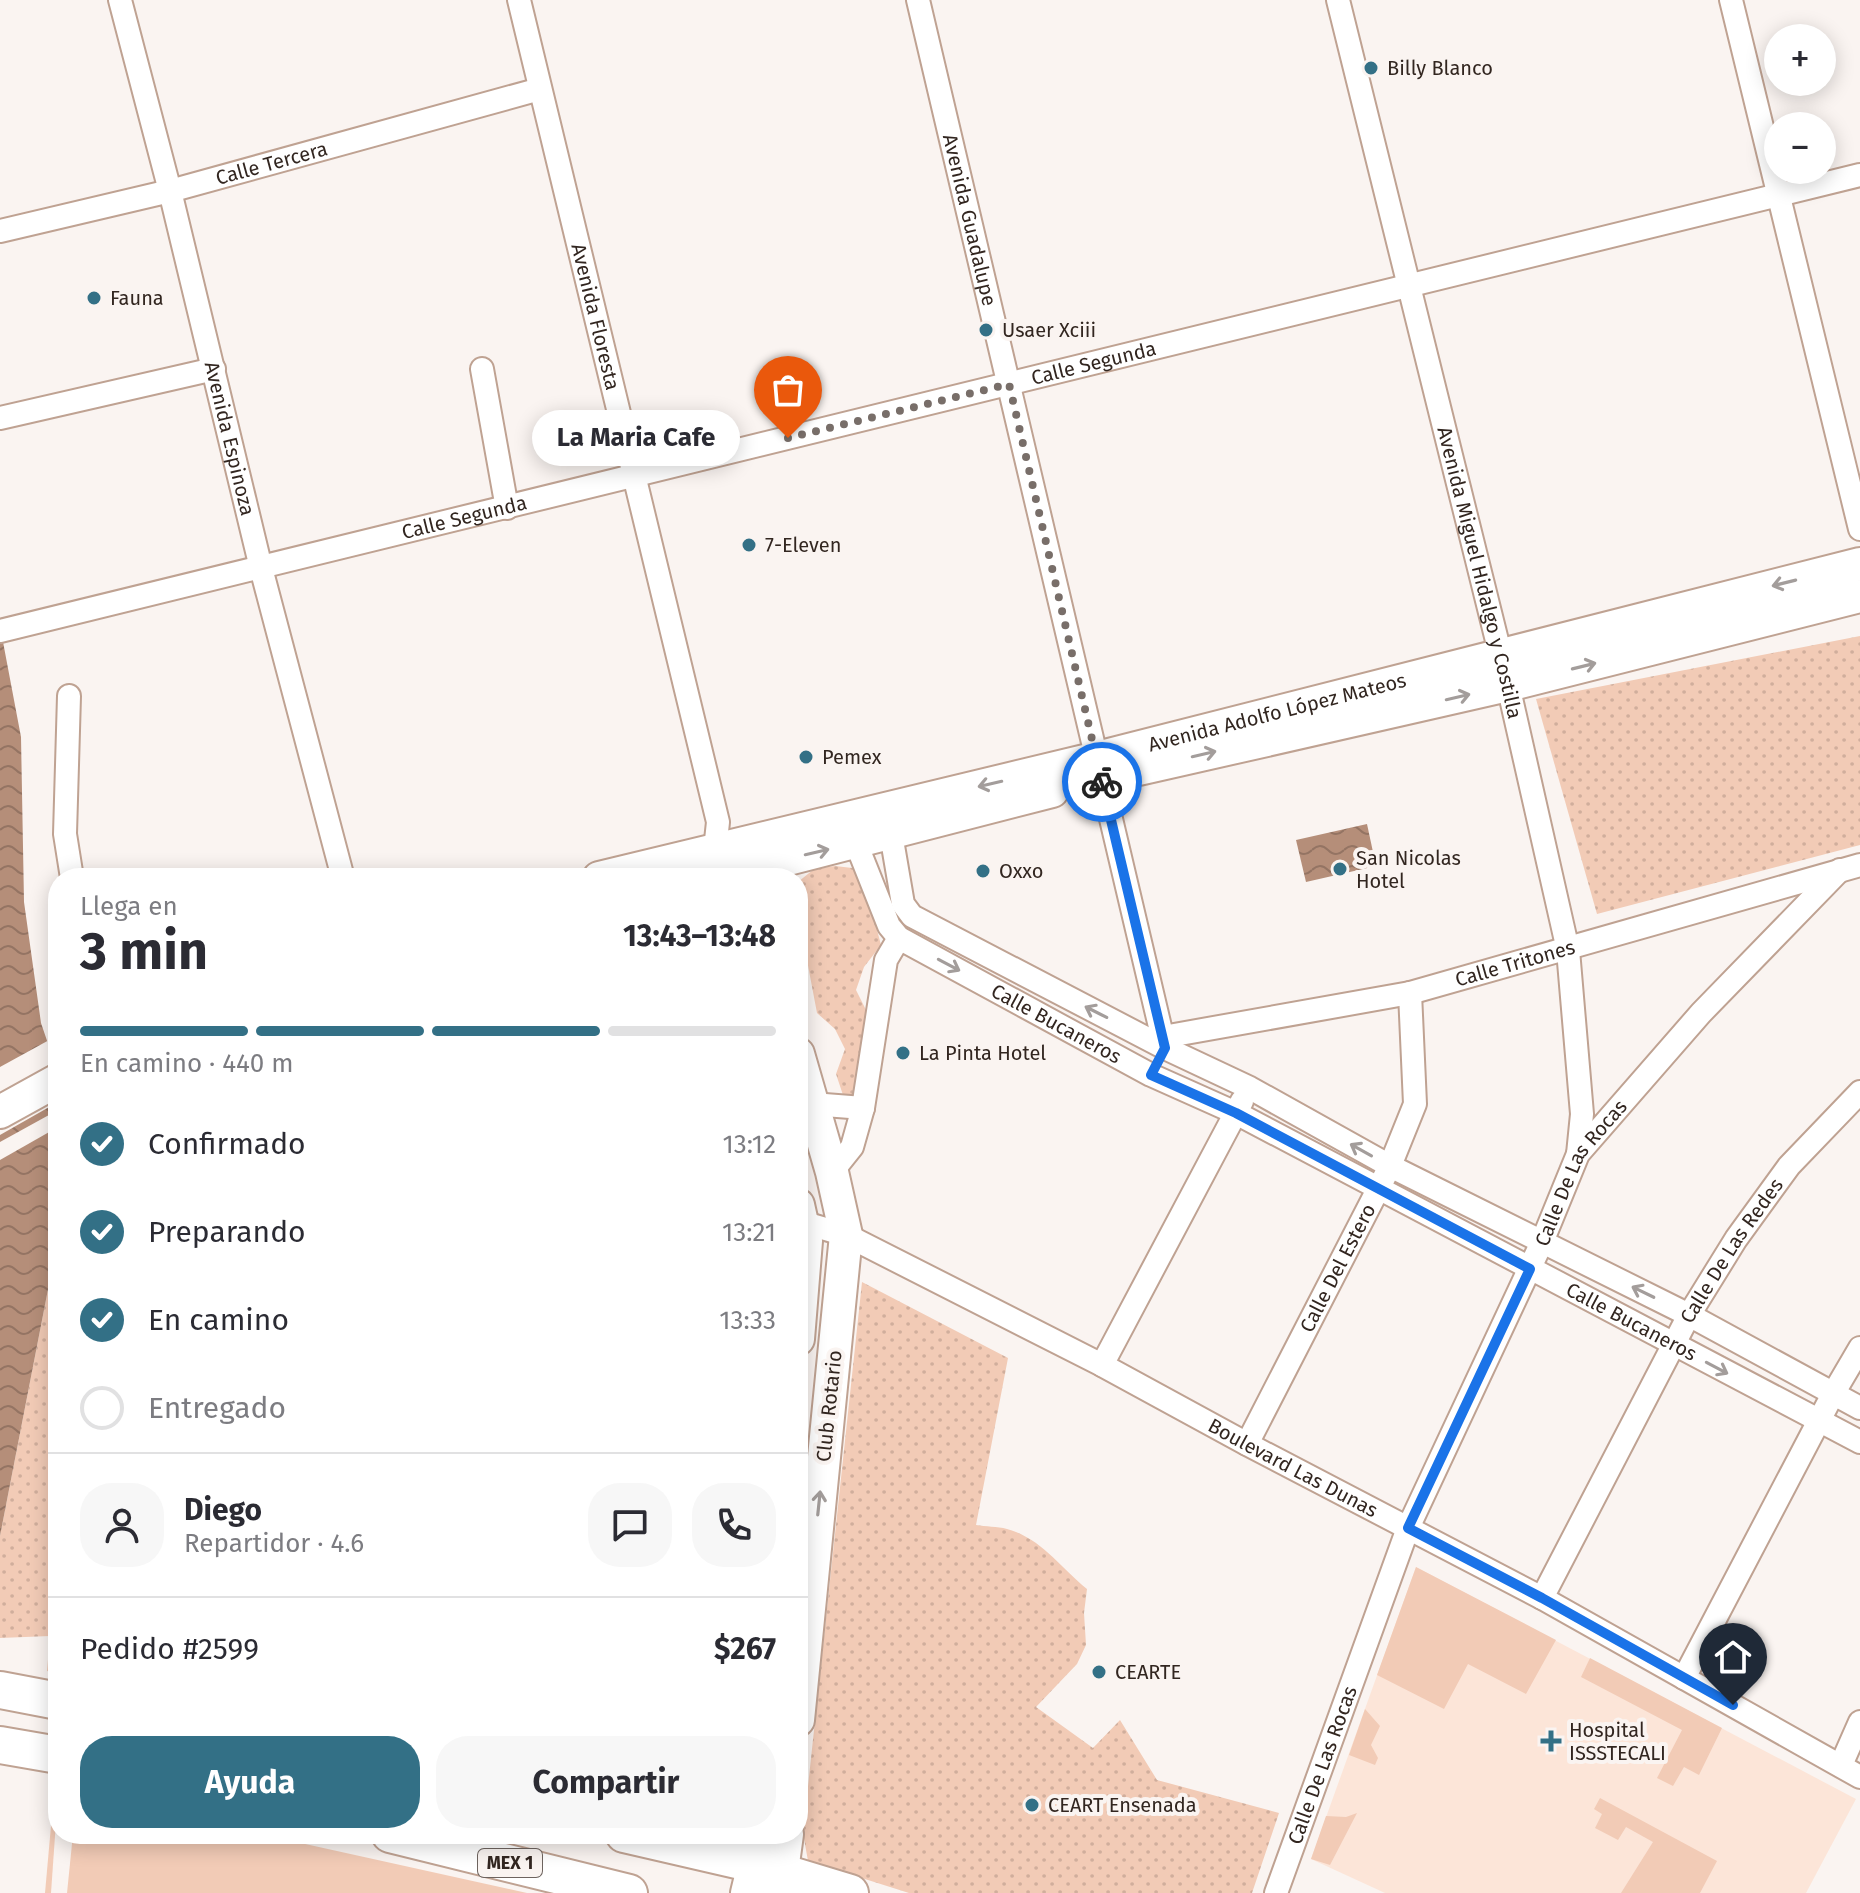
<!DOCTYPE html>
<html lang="es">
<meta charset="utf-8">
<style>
:root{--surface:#fff;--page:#f7f7f7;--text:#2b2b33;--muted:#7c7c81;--line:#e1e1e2;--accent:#337086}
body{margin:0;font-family:"Fira Sans",sans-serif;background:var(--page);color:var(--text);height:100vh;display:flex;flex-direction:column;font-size:30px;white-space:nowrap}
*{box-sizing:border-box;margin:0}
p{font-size:26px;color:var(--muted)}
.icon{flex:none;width:44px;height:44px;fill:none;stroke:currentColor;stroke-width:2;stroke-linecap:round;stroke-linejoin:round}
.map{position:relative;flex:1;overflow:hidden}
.panel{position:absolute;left:48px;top:868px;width:760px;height:976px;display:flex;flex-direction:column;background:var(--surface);border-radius:32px;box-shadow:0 4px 20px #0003}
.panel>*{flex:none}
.controls{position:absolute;left:1764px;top:24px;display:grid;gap:16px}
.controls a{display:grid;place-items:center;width:72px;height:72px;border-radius:50%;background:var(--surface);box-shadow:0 4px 20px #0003;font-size:40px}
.pin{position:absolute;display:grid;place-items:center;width:68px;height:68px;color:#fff;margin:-82px -34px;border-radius:50% 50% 50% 0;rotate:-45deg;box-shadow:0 0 8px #0007}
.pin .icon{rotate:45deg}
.courier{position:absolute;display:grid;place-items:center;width:80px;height:80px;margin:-40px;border:6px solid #1a73e8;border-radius:50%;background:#fff;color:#222;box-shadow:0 2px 10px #0007}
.bubble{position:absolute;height:56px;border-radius:28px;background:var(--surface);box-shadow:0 4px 20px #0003;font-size:26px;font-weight:700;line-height:56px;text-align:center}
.summary em{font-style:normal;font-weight:700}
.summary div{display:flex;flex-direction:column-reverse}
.summary{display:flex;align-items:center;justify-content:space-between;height:136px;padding:0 32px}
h1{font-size:52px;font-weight:700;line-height:60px}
.bar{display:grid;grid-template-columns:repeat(4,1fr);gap:12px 8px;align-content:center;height:96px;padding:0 32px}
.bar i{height:10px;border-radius:6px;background:var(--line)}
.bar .on{background:var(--accent)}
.bar p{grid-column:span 4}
.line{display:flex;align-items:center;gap:20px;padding:0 32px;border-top:2px solid var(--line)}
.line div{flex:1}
.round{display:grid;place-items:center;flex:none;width:84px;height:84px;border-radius:32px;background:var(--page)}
ol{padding:0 32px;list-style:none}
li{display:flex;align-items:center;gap:24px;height:88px}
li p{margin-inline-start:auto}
li .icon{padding:8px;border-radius:50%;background:var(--accent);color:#fff;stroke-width:4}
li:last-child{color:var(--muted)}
li i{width:44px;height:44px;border:4px solid var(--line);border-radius:50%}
.primary-button{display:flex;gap:16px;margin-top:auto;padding:16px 32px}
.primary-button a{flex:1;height:92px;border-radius:32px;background:var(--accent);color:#fff;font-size:32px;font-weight:700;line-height:92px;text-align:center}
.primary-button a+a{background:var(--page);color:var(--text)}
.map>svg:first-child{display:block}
</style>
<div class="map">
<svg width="1860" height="1893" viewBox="0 0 1860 1893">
<defs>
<pattern id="park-dots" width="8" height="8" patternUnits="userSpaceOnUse" patternTransform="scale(2)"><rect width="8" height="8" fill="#f2cbb6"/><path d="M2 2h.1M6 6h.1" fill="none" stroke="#d0ae9c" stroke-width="1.8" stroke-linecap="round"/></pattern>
<pattern id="water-waves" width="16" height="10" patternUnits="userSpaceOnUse" patternTransform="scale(2)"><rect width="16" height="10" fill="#b58e79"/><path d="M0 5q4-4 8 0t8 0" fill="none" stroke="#947463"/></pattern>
</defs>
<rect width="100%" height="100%" fill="#faf4f1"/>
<path fill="#fce5d8" d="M1416,1567L1856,1799L1806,1893H1385L1311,1859Z"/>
<g fill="#f2cbb6">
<path d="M1416,1567L1556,1640L1526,1694L1468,1664L1444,1709L1377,1675Z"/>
<path d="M1590,1658L1722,1728L1699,1775L1684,1767L1673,1786L1657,1778L1682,1730L1581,1677Z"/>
<path d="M1365,1709L1380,1726L1371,1745L1378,1758L1375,1765L1349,1755Z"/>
<path d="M54,1792L58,1793L51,1893H45Z"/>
<path d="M1600,1798L1717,1861L1700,1893H1621L1653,1842L1626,1827L1618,1840L1595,1828L1602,1814L1594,1809Z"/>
<path d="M1357,1813L1330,1865L1311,1859L1326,1816L1346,1817Z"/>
<path d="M73,1834H260L527,1893H67Z"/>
</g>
<g fill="url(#park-dots)">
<path d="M1860,636V845L1597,914L1536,699Z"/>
<path d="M835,866L861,869L881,945L864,967L856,990L868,1014L858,1095H843L836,1074L845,1049L835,1029L817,1013L798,913V882L814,869Z"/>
<path d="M58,1238V1674L47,1671L50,1636L0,1638V1536Z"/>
<path d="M862,1282L1008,1358L976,1525C986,1527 997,1526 1007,1529C1041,1538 1060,1567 1087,1589L1084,1613L1086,1645L1077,1664L1036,1707L1093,1748L1120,1720L1157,1780L1279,1813L1252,1893H909L808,1861L803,1833Z"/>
</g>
<g fill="url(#water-waves)">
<path d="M0,626L21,737L24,902L41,1023L58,1073V1238L0,1536Z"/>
<path d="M1367,824L1376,866L1306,882L1296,840Z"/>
</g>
<g fill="#faf4f1">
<path d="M51,1039L58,1061V1102L0,1135V1067Z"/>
<path d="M58,1110V1127L0,1160V1142Z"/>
</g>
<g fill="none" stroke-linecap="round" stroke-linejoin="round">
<defs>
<g id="minor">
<path id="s1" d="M120,0L170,191L261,568L343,878"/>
<path id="s2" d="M519,0L718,822L715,850"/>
<path id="s3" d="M918,0L1165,1048"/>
<path id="s4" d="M1338,0L1508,685L1568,950L1582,1114L1578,1154"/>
<path d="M1731,0L1860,529"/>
<path id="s5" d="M0,231L170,191L540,89"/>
<path d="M482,369L507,508"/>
<path d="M0,418L214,369"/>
<path id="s6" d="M0,631L1860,175"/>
<path d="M69,696L65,834L72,878"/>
<path d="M891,834L903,904L912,916L1165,1048L1250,1088L1390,1166L1689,1315L1860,1408"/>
<path id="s7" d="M856,843L889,926L899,938L1151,1075L1236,1113L1860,1442"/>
<path id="s8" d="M1163,1037L1410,993L1860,865"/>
<path d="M812,1104L863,1108"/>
<path d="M832,1172L852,1147L863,1108L886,960L899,938"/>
<path id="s9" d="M798,1221L846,1235L1102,1365L1247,1444L1542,1598L1860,1777"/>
<path d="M1102,1365L1242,1101"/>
<path id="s10" d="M1247,1444L1390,1166L1415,1104L1410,993"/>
<path id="s11" d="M1542,1598L1689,1315L1736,1239L1789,1166L1860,1092"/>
<path d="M1684,1678L1833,1394L1860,1348"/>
<path d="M1841,1765L1860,1722"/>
<path id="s12" d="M1276,1893L1408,1528L1542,1242L1578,1154L1701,1013L1840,870"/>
</g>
<g id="secondary">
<path d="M1139,769L1508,685L1860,596"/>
<path id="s13" d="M599,878L1097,758L1860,564"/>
<path d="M714,878L1052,791"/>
<path d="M798,1054L832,1172L846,1235L798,1720"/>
<path d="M0,1112L58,1080"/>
<path d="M798,1205L806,1241L798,1339"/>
<path d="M747,1893L754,1864L757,1834"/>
<path d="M779,1893L787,1834"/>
</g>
<g id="trunk">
<path d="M0,1690L58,1701"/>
<path d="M0,1745L58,1755"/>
<path d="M390,1834L629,1893"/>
<path d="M624,1834L754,1864L850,1893"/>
</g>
</defs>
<use href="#minor" stroke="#bfa292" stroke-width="26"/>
<use href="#secondary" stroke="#bfa292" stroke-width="36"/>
<use href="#trunk" stroke="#bfa292" stroke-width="40"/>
<use href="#minor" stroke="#fff" stroke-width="22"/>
<use href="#secondary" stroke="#fff" stroke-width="32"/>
<use href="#trunk" stroke="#fff" stroke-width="36"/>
</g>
<defs><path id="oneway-shaft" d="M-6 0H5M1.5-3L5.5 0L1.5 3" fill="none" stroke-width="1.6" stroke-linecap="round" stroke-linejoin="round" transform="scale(2)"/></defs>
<g stroke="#a39d9b">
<use href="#oneway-shaft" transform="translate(1784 583) rotate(166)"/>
<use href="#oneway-shaft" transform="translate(1584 666) rotate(-14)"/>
<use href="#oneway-shaft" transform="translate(1458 697) rotate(-13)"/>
<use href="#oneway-shaft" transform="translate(1204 754) rotate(-13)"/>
<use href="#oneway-shaft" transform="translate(990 784) rotate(167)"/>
<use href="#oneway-shaft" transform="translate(817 852) rotate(-13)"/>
<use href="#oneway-shaft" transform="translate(949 965) rotate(28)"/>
<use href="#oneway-shaft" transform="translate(1096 1012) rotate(-153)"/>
<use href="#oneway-shaft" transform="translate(1361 1150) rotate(-151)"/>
<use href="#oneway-shaft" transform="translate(1643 1292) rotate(-154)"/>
<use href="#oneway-shaft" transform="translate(1717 1368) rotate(28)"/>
<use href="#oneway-shaft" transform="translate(819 1503) rotate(-84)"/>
</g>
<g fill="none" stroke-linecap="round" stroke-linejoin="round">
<path stroke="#786e69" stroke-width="8" stroke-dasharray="0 14.4" d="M788,438L1009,384L1102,782"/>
<path stroke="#1a73e8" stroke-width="10" d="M1102,782L1165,1048L1151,1075L1236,1113L1530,1269L1408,1528L1542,1598L1733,1705"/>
</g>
<g fill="#337086" stroke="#faf4f1" stroke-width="3">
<circle cx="1371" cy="68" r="8"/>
<circle cx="94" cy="298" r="8"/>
<circle cx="986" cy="330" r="8"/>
<circle cx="749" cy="545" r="8"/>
<circle cx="806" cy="757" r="8"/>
<circle cx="1340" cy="869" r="8"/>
<circle cx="983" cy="871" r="8"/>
<circle cx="903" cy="1053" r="8"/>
<circle cx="1099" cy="1672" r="8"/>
<path d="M1547 1729h8v8h8v8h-8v8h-8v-8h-8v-8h8z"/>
<circle cx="1032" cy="1805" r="8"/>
</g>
<g text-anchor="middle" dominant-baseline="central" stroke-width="8" stroke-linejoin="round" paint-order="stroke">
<rect fill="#faf4f1" stroke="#6e645f" stroke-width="2" x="478" y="1849" width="64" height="28" rx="6"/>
<g font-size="18" font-weight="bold" fill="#322620">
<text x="510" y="1863">MEX 1</text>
</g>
<g font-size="20" fill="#322620" stroke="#faf4f1" text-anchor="start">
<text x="1387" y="68">Billy Blanco</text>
<text x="110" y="298">Fauna</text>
<text x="1002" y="330">Usaer Xciii</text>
<text x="765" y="545">7-Eleven</text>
<text x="822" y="757">Pemex</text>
<text x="1356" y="858">San Nicolas<tspan x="1356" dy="23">Hotel</tspan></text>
<text x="999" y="871">Oxxo</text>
<text x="919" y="1053">La Pinta Hotel</text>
<text x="1115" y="1672">CEARTE</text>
<text x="1569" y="1730">Hospital<tspan x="1569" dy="23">ISSSTECALI</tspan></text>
<text x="1048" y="1805">CEART Ensenada</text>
</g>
<g font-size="20" fill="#322620" stroke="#faf4f1">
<text stroke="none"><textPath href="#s5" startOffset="280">Calle Tercera</textPath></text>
<text stroke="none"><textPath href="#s3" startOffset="226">Avenida Guadalupe</textPath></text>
<text stroke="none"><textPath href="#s2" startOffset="326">Avenida Floresta</textPath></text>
<text stroke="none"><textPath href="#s6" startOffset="1126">Calle Segunda</textPath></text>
<text stroke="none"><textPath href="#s1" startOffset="452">Avenida Espinoza</textPath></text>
<text stroke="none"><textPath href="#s6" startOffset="478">Calle Segunda</textPath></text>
<text stroke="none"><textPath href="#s4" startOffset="590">Avenida Miguel Hidalgo y Costilla</textPath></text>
<text stroke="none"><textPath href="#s13" startOffset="698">Avenida Adolfo López Mateos</textPath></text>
<text stroke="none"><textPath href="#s8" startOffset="360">Calle Tritones</textPath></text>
<text stroke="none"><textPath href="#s7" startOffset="284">Calle Bucaneros</textPath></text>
<text stroke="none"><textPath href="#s12" startOffset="784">Calle De Las Rocas</textPath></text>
<text stroke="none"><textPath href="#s11" startOffset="396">Calle De Las Redes</textPath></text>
<text stroke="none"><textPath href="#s10" startOffset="198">Calle Del Estero</textPath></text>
<text stroke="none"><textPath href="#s7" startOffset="932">Calle Bucaneros</textPath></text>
<text transform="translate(829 1406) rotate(-84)">Club Rotario</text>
<text stroke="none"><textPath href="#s9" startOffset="554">Boulevard Las Dunas</textPath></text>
<text stroke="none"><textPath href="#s12" startOffset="136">Calle De Las Rocas</textPath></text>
</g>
</g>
</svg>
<div class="controls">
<a>+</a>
<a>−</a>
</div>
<div class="pin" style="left:788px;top:438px;background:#ea580c"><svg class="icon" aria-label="bag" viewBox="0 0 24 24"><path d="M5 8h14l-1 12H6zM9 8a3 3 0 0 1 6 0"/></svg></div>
<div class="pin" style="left:1733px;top:1705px;background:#1f2937"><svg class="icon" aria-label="home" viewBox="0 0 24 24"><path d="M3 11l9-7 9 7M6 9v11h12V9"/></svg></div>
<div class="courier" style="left:1102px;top:782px"><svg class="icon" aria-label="bike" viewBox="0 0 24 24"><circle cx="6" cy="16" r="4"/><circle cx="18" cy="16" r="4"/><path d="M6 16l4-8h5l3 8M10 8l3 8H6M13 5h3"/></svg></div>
<div class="bubble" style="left:532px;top:410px;width:208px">La Maria Cafe</div>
<section class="panel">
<div class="summary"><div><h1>3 min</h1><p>Llega en</p></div><em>13:43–13:48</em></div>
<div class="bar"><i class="on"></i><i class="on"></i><i class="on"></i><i></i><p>En camino · 440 m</p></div>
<ol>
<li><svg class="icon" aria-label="check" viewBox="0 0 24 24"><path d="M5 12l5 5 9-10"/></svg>Confirmado<p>13:12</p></li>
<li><svg class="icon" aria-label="check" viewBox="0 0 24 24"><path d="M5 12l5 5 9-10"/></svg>Preparando<p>13:21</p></li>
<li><svg class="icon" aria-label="check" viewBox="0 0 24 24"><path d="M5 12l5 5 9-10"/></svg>En camino<p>13:33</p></li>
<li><i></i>Entregado</li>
</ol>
<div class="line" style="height:144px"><a class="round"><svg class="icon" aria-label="person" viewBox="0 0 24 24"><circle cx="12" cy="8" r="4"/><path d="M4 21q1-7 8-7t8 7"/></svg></a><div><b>Diego</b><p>Repartidor · 4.6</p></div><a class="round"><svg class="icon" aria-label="chat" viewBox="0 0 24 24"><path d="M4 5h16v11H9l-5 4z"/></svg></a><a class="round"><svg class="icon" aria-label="phone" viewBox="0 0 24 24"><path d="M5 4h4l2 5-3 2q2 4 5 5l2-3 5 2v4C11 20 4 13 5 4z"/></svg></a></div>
<div class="line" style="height:104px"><div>Pedido #2599</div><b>$267</b></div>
<div class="primary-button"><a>Ayuda</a><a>Compartir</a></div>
</section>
</div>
